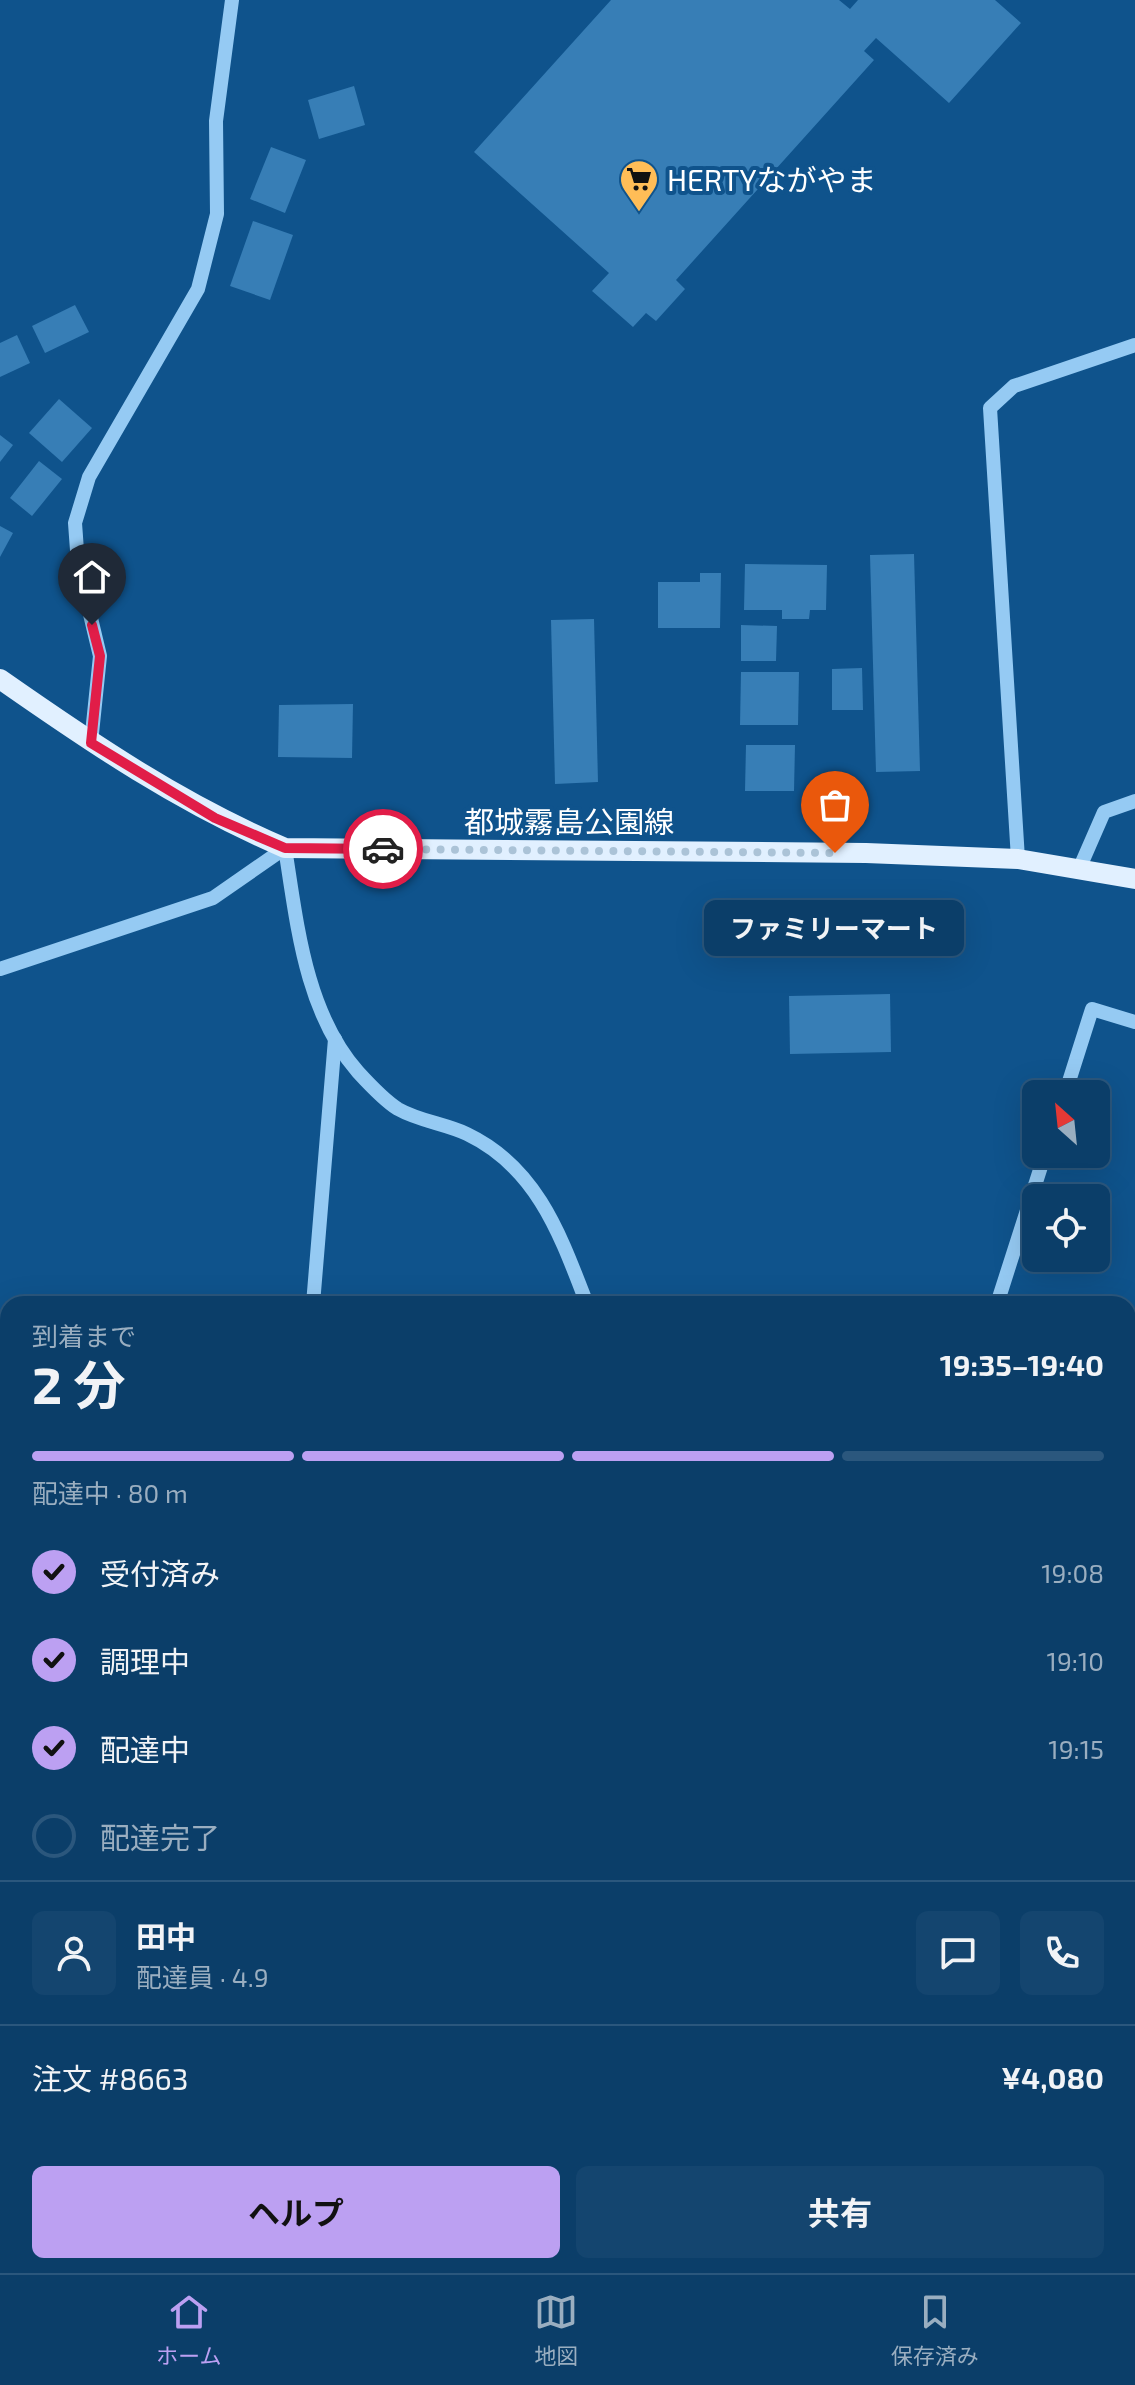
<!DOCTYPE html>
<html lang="ja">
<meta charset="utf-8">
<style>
:root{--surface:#0b3e69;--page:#14456f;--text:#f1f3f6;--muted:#9aaec0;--line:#2b577d;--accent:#bca0f2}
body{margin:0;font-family:"Exo 2","Noto Sans JP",sans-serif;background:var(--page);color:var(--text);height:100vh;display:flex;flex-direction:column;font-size:30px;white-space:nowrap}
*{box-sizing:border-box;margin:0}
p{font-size:26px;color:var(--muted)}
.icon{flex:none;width:44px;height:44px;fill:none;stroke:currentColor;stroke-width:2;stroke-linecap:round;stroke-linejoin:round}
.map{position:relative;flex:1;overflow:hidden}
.sheet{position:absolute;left:0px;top:1296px;width:1136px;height:978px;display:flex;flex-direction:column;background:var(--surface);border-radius:24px 24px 0 0;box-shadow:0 8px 32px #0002,0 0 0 2px var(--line)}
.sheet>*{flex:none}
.needle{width:52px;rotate:333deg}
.controls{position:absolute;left:1022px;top:1080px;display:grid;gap:16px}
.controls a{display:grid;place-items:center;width:88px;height:88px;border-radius:12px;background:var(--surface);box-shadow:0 8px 32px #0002,0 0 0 2px var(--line);font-size:40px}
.pin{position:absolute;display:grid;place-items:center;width:68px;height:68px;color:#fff;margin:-82px -34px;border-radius:50% 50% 50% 0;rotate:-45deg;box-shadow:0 0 8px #0007}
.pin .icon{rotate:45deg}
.courier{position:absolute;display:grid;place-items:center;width:80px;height:80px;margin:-40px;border:6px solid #e11d48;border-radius:50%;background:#fff;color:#222;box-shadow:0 2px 10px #0007}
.bubble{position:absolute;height:56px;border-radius:12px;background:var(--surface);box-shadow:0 8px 32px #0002,0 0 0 2px var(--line);font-size:26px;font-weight:700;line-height:56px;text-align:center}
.overview em{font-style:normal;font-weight:700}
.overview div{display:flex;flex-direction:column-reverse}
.overview{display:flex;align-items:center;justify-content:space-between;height:136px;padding:0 32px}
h1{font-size:52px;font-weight:700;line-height:60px}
.bar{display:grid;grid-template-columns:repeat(4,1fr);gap:12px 8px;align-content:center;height:96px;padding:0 32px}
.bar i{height:10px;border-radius:6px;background:var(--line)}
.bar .current{background:var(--accent)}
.bar p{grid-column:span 4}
.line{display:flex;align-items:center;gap:20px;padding:0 32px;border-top:2px solid var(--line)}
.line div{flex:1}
.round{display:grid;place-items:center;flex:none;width:84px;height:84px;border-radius:12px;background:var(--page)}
ol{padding:0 32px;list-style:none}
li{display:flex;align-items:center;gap:24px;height:88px}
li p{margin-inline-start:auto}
li .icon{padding:8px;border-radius:50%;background:var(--accent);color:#111;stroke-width:4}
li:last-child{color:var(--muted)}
li i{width:44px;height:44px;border:4px solid var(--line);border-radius:50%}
.button{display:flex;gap:16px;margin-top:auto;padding:16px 32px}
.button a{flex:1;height:92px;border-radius:12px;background:var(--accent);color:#111;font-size:32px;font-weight:700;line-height:92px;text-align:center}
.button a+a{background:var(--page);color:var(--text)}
.tab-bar{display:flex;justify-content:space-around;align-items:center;height:112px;border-top:2px solid var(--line);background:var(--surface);font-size:22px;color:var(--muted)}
.tab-bar a{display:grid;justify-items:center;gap:4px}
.tab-bar .current{color:var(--accent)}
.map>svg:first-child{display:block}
</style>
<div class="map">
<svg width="1135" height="2273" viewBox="0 0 1135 2273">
<rect width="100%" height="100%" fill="#0f538c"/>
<g fill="#377eb6">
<path d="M611,0H839L850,9L858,0H995L1021,23L949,103L876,38L864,51L874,60L676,280L685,289L656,321L646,313L633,327L592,291L609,273L474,152Z"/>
<path d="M354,86L365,125L319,139L308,100Z"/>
<path d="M271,147L306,160L285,213L250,199Z"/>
<path d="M253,221L293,235L270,300L230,286Z"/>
<path d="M75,305L89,332L45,353L32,326Z"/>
<path d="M17,335L30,363L0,377V343Z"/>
<path d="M59,399L92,428L62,462L29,433Z"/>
<path d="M0,435L13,445L0,462Z"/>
<path d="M39,461L62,479L32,516L10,498Z"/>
<path d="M0,526L13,533L0,557Z"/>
<path d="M914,554L920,771L876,772L870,555Z"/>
<path d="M745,564L827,565L826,610H810L809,619H782V610H744Z"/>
<path d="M700,573H721L720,628H658V582H700Z"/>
<path d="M594,619L598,782L555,784L551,620Z"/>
<path d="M741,625L777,626L776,661H741Z"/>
<path d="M862,668L863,710H832V669Z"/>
<path d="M741,672H799L798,725H740Z"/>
<path d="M353,704L352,758L278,757L279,705Z"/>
<path d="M746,745H795L794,791H745Z"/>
<path d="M890,994L891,1052L790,1054L789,996Z"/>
</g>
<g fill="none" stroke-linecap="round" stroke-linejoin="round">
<g stroke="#95caf3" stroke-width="14">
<path d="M91,743L100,656L78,564L75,523L89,477L198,289L217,214L216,121L232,0"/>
<path d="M1018,859L990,408L1014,386L1135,345"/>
<path d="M1080,867L1104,812L1135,801"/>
<path d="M0,969L213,898L285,848C297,923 305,1012 358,1072C369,1084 385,1101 398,1109C419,1121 446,1124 467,1134C538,1168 561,1237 587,1304"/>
<path d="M1065,1094L1092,1009L1135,1022"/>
<path d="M313,1304L335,1039"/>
<path d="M997,1304L1045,1154"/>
<path d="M1128,1743L1135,1719"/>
<path d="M1128,1837L1135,1839"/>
<path d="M0,2227L8,2239"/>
<path d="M354,2266L359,2273"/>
<path d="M920,2266L923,2273"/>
<path d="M12,2273L22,2266"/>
<path d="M965,2273L967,2266"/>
</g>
<path stroke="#e1f0ff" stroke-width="20" d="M0,679C93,744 180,803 285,848L866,853L1018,859L1135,879"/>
</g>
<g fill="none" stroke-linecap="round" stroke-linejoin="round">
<path stroke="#abc3d7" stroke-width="8" stroke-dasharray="0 14.4" d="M383,849L835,853"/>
<path stroke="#e11d48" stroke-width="10" d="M92,625L100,656L91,743L215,818L285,848L383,849"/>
</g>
<defs>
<symbol id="supermarket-pin" viewBox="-11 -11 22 30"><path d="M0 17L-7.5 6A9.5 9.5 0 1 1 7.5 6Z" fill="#ffbd57" stroke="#0f538c"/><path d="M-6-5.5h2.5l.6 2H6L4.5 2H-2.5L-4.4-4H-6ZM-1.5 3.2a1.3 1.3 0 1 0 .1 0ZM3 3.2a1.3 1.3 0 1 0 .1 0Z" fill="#111"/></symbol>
</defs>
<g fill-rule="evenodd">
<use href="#supermarket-pin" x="617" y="157" width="44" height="60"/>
</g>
<g text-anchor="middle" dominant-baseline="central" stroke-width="8" stroke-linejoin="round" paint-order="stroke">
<g font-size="30" fill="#fff" stroke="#0f538c" text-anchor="start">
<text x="667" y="179">HERTYながやま</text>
</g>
<g font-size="30" fill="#fff" stroke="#0f538c">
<text x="569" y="821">都城霧島公園線</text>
</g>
</g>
</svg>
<div class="controls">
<a><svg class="needle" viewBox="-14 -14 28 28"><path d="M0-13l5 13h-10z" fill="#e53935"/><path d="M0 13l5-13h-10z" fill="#9aaec0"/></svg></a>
<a><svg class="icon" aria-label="locate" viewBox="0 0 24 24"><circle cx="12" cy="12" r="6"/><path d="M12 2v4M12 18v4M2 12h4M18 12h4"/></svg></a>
</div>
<div class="pin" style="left:835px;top:853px;background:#ea580c"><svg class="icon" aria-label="bag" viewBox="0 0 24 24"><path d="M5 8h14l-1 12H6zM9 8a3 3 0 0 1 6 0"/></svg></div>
<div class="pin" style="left:92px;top:625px;background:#1f2937"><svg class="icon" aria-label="home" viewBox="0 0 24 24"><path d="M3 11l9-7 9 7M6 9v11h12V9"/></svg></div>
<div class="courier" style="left:383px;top:849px"><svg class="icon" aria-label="car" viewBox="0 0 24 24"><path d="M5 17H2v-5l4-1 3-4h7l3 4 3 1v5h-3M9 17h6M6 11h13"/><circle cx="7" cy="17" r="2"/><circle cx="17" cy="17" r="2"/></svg></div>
<div class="bubble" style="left:704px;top:900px;width:260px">ファミリーマート</div>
<section class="sheet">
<div class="overview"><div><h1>2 分</h1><p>到着まで</p></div><em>19:35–19:40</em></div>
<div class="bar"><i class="current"></i><i class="current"></i><i class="current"></i><i></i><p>配達中 · 80 m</p></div>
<ol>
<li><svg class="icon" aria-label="check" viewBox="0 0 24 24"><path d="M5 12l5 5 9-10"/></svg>受付済み<p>19:08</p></li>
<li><svg class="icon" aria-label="check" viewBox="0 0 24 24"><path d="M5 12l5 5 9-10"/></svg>調理中<p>19:10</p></li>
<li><svg class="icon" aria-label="check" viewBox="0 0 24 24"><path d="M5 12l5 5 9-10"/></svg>配達中<p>19:15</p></li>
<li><i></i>配達完了</li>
</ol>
<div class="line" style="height:144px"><a class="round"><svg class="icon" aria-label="person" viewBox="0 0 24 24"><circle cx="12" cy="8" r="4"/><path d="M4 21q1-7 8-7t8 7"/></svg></a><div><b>田中</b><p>配達員 · 4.9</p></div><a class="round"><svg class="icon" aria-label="chat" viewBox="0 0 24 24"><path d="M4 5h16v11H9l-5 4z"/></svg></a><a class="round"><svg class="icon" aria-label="phone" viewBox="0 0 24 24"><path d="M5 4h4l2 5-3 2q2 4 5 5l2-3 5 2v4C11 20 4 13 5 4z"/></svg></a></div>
<div class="line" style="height:104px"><div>注文 #8663</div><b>¥4,080</b></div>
<div class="button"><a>ヘルプ</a><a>共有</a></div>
</section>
</div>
<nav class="tab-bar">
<a class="current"><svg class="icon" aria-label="home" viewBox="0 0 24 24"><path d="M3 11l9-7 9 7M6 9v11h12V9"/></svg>ホーム</a>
<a><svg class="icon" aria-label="map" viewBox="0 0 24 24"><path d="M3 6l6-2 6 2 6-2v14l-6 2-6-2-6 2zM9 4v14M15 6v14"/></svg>地図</a>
<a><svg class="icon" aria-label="saved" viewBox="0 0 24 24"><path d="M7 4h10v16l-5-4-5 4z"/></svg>保存済み</a>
</nav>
